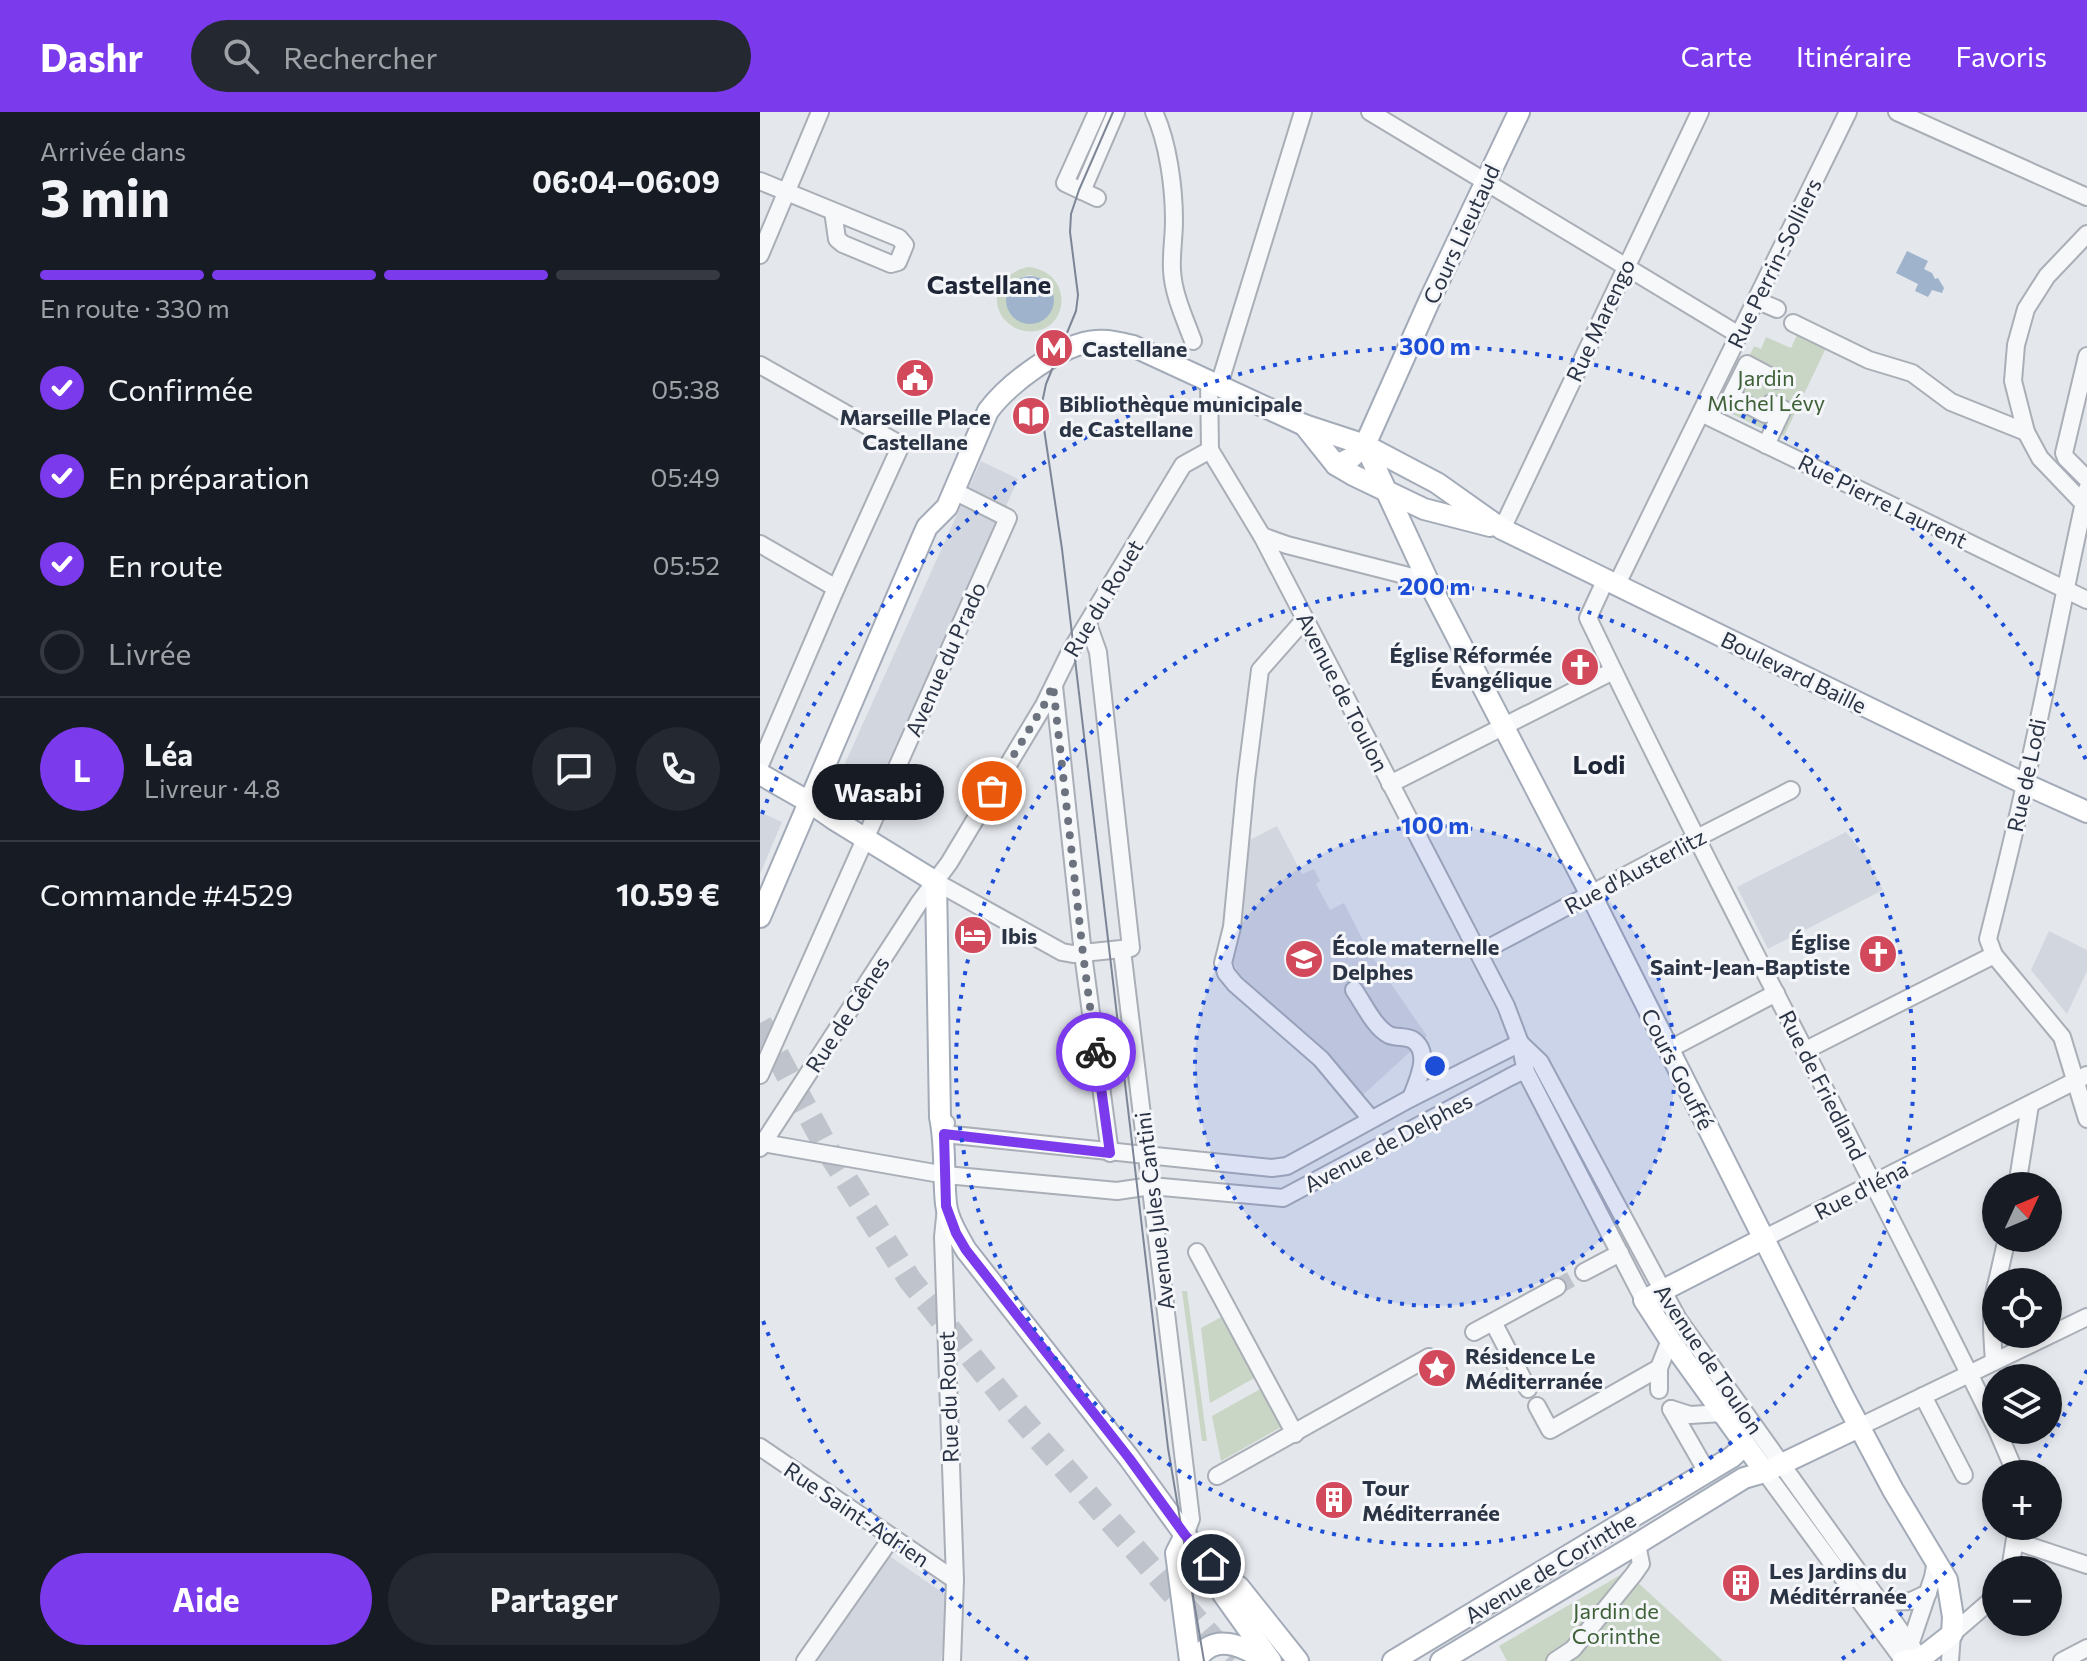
<!DOCTYPE html>
<html lang="fr">
<meta charset="utf-8">
<style>
:root{--surface:#171b24;--page:#242831;--text:#f1f3f6;--muted:#9ea1a6;--line:#363941;--accent:#7c3aed}
body{margin:0;font-family:Commissioner,sans-serif;background:var(--page);color:var(--text);height:100vh;display:flex;flex-direction:column;font-size:30px;white-space:nowrap}
*{box-sizing:border-box;margin:0}
p{font-size:26px;color:var(--muted)}
.icon{flex:none;width:44px;height:44px;fill:none;stroke:currentColor;stroke-width:2;stroke-linecap:round;stroke-linejoin:round}
.map{position:relative;flex:1;overflow:hidden}
.drawer{display:flex;flex-direction:column;background:var(--surface);width:760px}
.drawer>*{flex:none}
.needle{width:52px;rotate:46deg}
.tools{position:absolute;left:1222px;top:1060px;display:grid;gap:16px}
.tools a{display:grid;place-items:center;width:80px;height:80px;border-radius:50%;background:var(--surface);box-shadow:0 4px 12px #0003;font-size:40px}
.pin{position:absolute;display:grid;place-items:center;width:68px;height:68px;color:#fff;margin:-34px;border:4px solid #fff;border-radius:50%;box-shadow:0 2px 8px #0007}
.courier{position:absolute;display:grid;place-items:center;width:80px;height:80px;margin:-40px;border:6px solid #7c3aed;border-radius:50%;background:#fff;color:#222;box-shadow:0 2px 10px #0007}
.bubble{position:absolute;height:56px;border-radius:28px;background:var(--surface);box-shadow:0 4px 12px #0003;font-size:26px;font-weight:700;line-height:56px;text-align:center}
.summary em{font-style:normal;font-weight:700}
.summary div{display:flex;flex-direction:column-reverse}
.summary{display:flex;align-items:center;justify-content:space-between;height:136px;padding:0 40px}
h1{font-size:52px;font-weight:700;line-height:60px}
.bar{display:grid;grid-template-columns:repeat(4,1fr);gap:12px 8px;align-content:center;height:96px;padding:0 40px}
.bar i{height:10px;border-radius:6px;background:var(--line)}
.bar .active{background:var(--accent)}
.bar p{grid-column:span 4}
.line{display:flex;align-items:center;gap:20px;padding:0 40px;border-top:2px solid var(--line)}
.line div{flex:1}
.round{display:grid;place-items:center;flex:none;width:84px;height:84px;border-radius:42px;background:var(--page)}
ol{padding:0 40px;list-style:none}
li{display:flex;align-items:center;gap:24px;height:88px}
li p{margin-inline-start:auto}
li .icon{padding:8px;border-radius:50%;background:var(--accent);color:#fff;stroke-width:4}
li:last-child{color:var(--muted)}
li i{width:44px;height:44px;border:4px solid var(--line);border-radius:50%}
.action{display:flex;gap:16px;margin-top:auto;padding:16px 40px}
.action a{flex:1;height:92px;border-radius:48px;background:var(--accent);color:#fff;font-size:32px;font-weight:700;line-height:92px;text-align:center}
.action a+a{background:var(--page);color:var(--text)}
header{display:flex;align-items:center;gap:48px;box-sizing:border-box;height:112px;padding:0 40px;background:var(--accent);color:#fff}
header strong{font-size:38px}
nav{display:flex;gap:44px;margin-inline-start:auto;font-size:28px}
.search{width:560px;height:72px;background:var(--page);display:flex;align-items:center;gap:20px;box-sizing:border-box;padding:0 28px;border-radius:44px;color:var(--muted);font-size:30px}
main{display:flex;flex:1;min-height:0}
.map>svg:first-child{display:block}
</style>
<header>
<strong>Dashr</strong>
<div class="search"><svg class="icon" aria-label="search" viewBox="0 0 24 24"><circle cx="10" cy="10" r="6"/><path d="M15 15l6 6"/></svg>Rechercher</div>
<nav><a>Carte</a><a>Itinéraire</a><a>Favoris</a></nav>
</header>
<main>
<section class="drawer">
<div class="summary"><div><h1>3 min</h1><p>Arrivée dans</p></div><em>06:04–06:09</em></div>
<div class="bar"><i class="active"></i><i class="active"></i><i class="active"></i><i></i><p>En route · 330 m</p></div>
<ol>
<li><svg class="icon" aria-label="check" viewBox="0 0 24 24"><path d="M5 12l5 5 9-10"/></svg>Confirmée<p>05:38</p></li>
<li><svg class="icon" aria-label="check" viewBox="0 0 24 24"><path d="M5 12l5 5 9-10"/></svg>En préparation<p>05:49</p></li>
<li><svg class="icon" aria-label="check" viewBox="0 0 24 24"><path d="M5 12l5 5 9-10"/></svg>En route<p>05:52</p></li>
<li><i></i>Livrée</li>
</ol>
<div class="line" style="height:144px"><b class="round" style="background:var(--accent);color:#fff">L</b><div><b>Léa</b><p>Livreur · 4.8</p></div><a class="round"><svg class="icon" aria-label="chat" viewBox="0 0 24 24"><path d="M4 5h16v11H9l-5 4z"/></svg></a><a class="round"><svg class="icon" aria-label="phone" viewBox="0 0 24 24"><path d="M5 4h4l2 5-3 2q2 4 5 5l2-3 5 2v4C11 20 4 13 5 4z"/></svg></a></div>
<div class="line" style="height:104px"><div>Commande #4529</div><b>10.59 €</b></div>
<div class="action"><a>Aide</a><a>Partager</a></div>
</section>
<div class="map">
<svg width="1327" height="1549" viewBox="0 0 1327 1549">
<rect width="100%" height="100%" fill="#e4e7ec"/>
<g fill="#d2d6de">
<path d="M221,349L258,367L108,707L69,687Z"/>
<path d="M0,700L22,710L0,762Z"/>
<path d="M517,714L542,762L554,757L560,769L556,772L570,798L584,791L609,840L667,924L603,983L568,942L479,862L473,850V839L481,812L486,730Z"/>
<path d="M1086,720L1110,749L1109,751L1123,778L1008,837L977,775Z"/>
<path d="M1289,819L1327,838V859L1307,902L1271,858Z"/>
<path d="M128,1443L189,1485L181,1549H56Z"/>
</g>
<g fill="#c9d6c5" fill-rule="evenodd">
<path d="M268,155C317,160 309,225 265,219C257,218 249,213 244,207C227,184 243,160 268,155ZM268,163C293,165 301,189 285,207L246,183C250,170 256,167 268,163Z"/>
<path d="M1037,223L1066,236L1024,324L1007,315L1005,318L958,295L983,243L989,245L994,234L1001,237L1006,225L1031,236Z"/>
<path d="M422,1179H427L447,1329H442Z"/>
<path d="M463,1204L496,1265L450,1291L441,1216Z"/>
<path d="M502,1276L523,1314L461,1349L452,1304Z"/>
<path d="M862,1462L865,1465L874,1467L963,1549H747L739,1534Z"/>
</g>
<g fill="#9fb4cc">
<path d="M1147,139L1168,149L1164,157L1172,161L1175,167L1178,166L1184,176L1182,181L1172,178L1168,185L1155,179L1158,172L1136,161Z"/>
<circle cx="270" cy="188" r="24"/>
</g>
<g fill="none" stroke-linecap="round" stroke-linejoin="round">
<path stroke="#bfc3cb" stroke-width="16" stroke-dasharray="16 8" stroke-linecap="butt" d="M797,1175L824,1160"/>
<path stroke="#bfc3cb" stroke-width="24" stroke-dasharray="24 12" stroke-linecap="butt" d="M0,911L70,1042L150,1168L253,1297L472,1549"/>
<defs>
<g id="minor">
<path d="M337,0L305,71L337,86"/>
<path d="M394,0C408,30 414,75 414,109C414,125 411,142 412,158C413,182 425,207 433,229"/>
<path d="M610,0L979,223"/>
<path d="M1137,0L1327,85"/>
<path d="M0,69L139,126L145,133L138,150L131,152L83,132L77,127L73,99"/>
<path d="M322,79L356,0"/>
<path d="M0,143L60,0"/>
<path d="M996,188L1017,197"/>
<path d="M1033,211L1109,248L1152,261L1191,290L1266,320"/>
<path d="M1327,244L1304,341L1306,346L1327,367"/>
<path d="M0,253L141,333L76,476L0,653"/>
<path d="M449,268L450,338L502,424L746,894L760,931L766,960L884,1188"/>
<path d="M459,273L543,0"/>
<path d="M941,301L1327,488"/>
<path d="M1006,333L1023,297L1011,291L1005,302L971,284L987,252L1017,268"/>
<path d="M1327,377C1305,475 1287,574 1265,672C1254,724 1241,775 1228,827L1234,843L1302,925L1327,1007"/>
<path d="M1324,392L1280,346L1266,320L1253,269L1256,233L1266,197L1287,164L1327,122"/>
<path d="M742,417L940,0"/>
<path d="M502,424L527,433L668,469"/>
<path d="M0,432L76,476"/>
<path d="M845,469L828,506C959,779 1103,1045 1236,1316"/>
<path d="M856,474L1088,0"/>
<path d="M545,507L500,558L486,668L472,815L463,851L466,861L475,872L561,947L611,1007"/>
<path d="M294,574L323,842L350,1041"/>
<path d="M630,672L853,559"/>
<path d="M176,770L302,840L313,842L371,836L338,540L328,512"/>
<path d="M362,838L431,1407L425,1423"/>
<path d="M719,841L925,732L1031,678"/>
<path d="M594,878C604,892 614,915 629,923C636,926 646,924 653,928C672,941 657,970 651,986"/>
<path d="M760,931L780,950L918,1207L1162,1549"/>
<path d="M908,938L1016,881"/>
<path d="M1046,938L1234,843"/>
<path d="M0,963L248,406L194,379"/>
<path d="M186,1011L184,1022L512,1056L527,1054L651,986L760,931"/>
<path d="M3,1031L186,1063L357,1079L391,1074L523,1086L750,965L758,961L766,960"/>
<path d="M0,1036L159,791L189,751L284,593L310,540L423,353L450,338"/>
<path d="M1257,1074L1270,993"/>
<path d="M186,1095L183,1125L195,1468L192,1549"/>
<path d="M1003,1127L1327,963"/>
<path d="M437,1140L535,1322"/>
<path d="M824,1160L860,1141"/>
<path d="M1237,1170L1247,1126"/>
<path d="M733,1210L768,1277"/>
<path d="M714,1220L797,1175"/>
<path d="M1234,1249C1232,1223 1230,1198 1236,1173"/>
<path d="M899,1278V1256L910,1228"/>
<path d="M1163,1284L1204,1363"/>
<path d="M777,1294L790,1318L899,1256"/>
<path d="M911,1297L947,1360"/>
<path d="M911,1297L930,1303L963,1301"/>
<path d="M1099,1315L1327,1205"/>
<path d="M1237,1318L1256,1362"/>
<path d="M0,1335L195,1468"/>
<path d="M1005,1360L1144,1549"/>
<path d="M457,1364L669,1245"/>
<path d="M1255,1429L1327,1453"/>
<path d="M1250,1458L1257,1414"/>
<path d="M1120,1490L1151,1489L1168,1481"/>
<path d="M1148,1539L1173,1465L1176,1449"/>
<path d="M45,1549L132,1425"/>
<path d="M795,1549L813,1537L874,1462L881,1452L877,1432"/>
<path d="M1190,1549L1192,1522L1236,1484"/>
<path d="M1302,1549L1327,1536"/>
</g>
<g id="major">
<path d="M544,313L576,353L593,363L664,397L730,414"/>
<path d="M605,333L668,469L831,783L1084,1286L1133,1378L1187,1468L1193,1505L1192,1522L1160,1547L1143,1549"/>
<path d="M576,353L591,346L605,333L671,185L759,0"/>
<path d="M0,662L49,690L75,708L176,770L180,1005C186,1034 183,1063 186,1092C188,1108 198,1124 206,1138L369,1346L425,1423L459,1462L479,1475L538,1549"/>
<path d="M0,805L163,424L167,415L187,395L228,299C248,272 302,231 336,229C349,228 361,231 373,234L544,313L605,333L677,371L742,417L1265,672L1327,700"/>
<path d="M1003,1127L884,1188L910,1228L1005,1360"/>
<path d="M425,1423L416,1441L430,1549"/>
<path d="M459,1462L463,1482L511,1549"/>
<path d="M436,1549C453,1519 483,1534 505,1548"/>
<path d="M633,1549L972,1345L985,1333"/>
<path d="M681,1549L877,1432L984,1366L1005,1360L1099,1315"/>
</g>
</defs>
<use href="#minor" stroke="#a9aeb7" stroke-width="20"/>
<use href="#major" stroke="#a3abb8" stroke-width="24"/>
<use href="#minor" stroke="#f7f8fa" stroke-width="16"/>
<use href="#major" stroke="#fff" stroke-width="20"/>
<path stroke="#7d8696" stroke-width="2" d="M353,0L319,78L311,102L310,120L318,183L316,199L286,272L282,291L283,310L302,437L408,1336L444,1549"/>
</g>
<g fill="none" stroke-linecap="round" stroke-linejoin="round">
<path stroke="#6c737f" stroke-width="8" stroke-dasharray="0 14.4" d="M232,679L284,593L293,573L323,842L336,940"/>
<path stroke="#7c3aed" stroke-width="10" d="M336,940L350,1041L184,1022L186,1094L196,1121L206,1138L369,1346L425,1423L451,1452"/>
</g>
<circle cx="675" cy="954" r="240" fill="#1d4ed8" fill-opacity=".12"/>
<g fill="none" stroke="#1d4ed8" stroke-width="4" stroke-dasharray="4 8">
<circle cx="675" cy="954" r="240"/>
<circle cx="675" cy="954" r="479"/>
<path d="M1327 1258A719 719 0 0 1 1268 1361M1234 1406A719 719 0 0 1 1082 1547M268 1547A719 719 0 0 1 2 1206M2 702A719 719 0 0 1 1327 650"/>
</g>
<defs>
<symbol id="metro-disc" viewBox="-11 -11 22 22"><circle r="9.5" fill="#d1495b" stroke="#f4f6f9"/><path d="M-5.5 5V-5H-3L0 0L3-5H5.5V5H3V-.5L0 4L-3-.5V5Z" fill="#fff"/></symbol>
<symbol id="civic-disc" viewBox="-11 -11 22 22"><circle r="9.5" fill="#d1495b" stroke="#f4f6f9"/><path d="M-.6-6.5H3V-4.5H.6V-3L4-1V1h2V6H-6V1h2V-1L-.6-3ZM-1.2 2.5V6h2.4V2.5Z" fill="#fff"/></symbol>
<symbol id="library-disc" viewBox="-11 -11 22 22"><circle r="9.5" fill="#d1495b" stroke="#f4f6f9"/><path d="M-6-4Q-3-5.5-.7-3.5V5Q-3 3-6 4ZM6-4Q3-5.5 .7-3.5V5Q3 3 6 4Z" fill="#fff"/></symbol>
<symbol id="church-disc" viewBox="-11 -11 22 22"><circle r="9.5" fill="#d1495b" stroke="#f4f6f9"/><path d="M-1.2-6h2.4v3.5h3.3v2.4h-3.3V6h-2.4V-.1h-3.3v-2.4h3.3Z" fill="#fff"/></symbol>
<symbol id="hotel-disc" viewBox="-11 -11 22 22"><circle r="9.5" fill="#d1495b" stroke="#f4f6f9"/><path d="M-6-4.5h1.5V1H6V5H4.5V3h-9V5H-6ZM-4 0a1.8 1.8 0 1 1 3.6 0ZM.5 0V-2.5h3Q6-2.5 6 0Z" fill="#fff"/></symbol>
<symbol id="school-disc" viewBox="-11 -11 22 22"><circle r="9.5" fill="#d1495b" stroke="#f4f6f9"/><path d="M0-5L7-2L0 1L-7-2ZM-4 1L0 2.5L4 1V4Q0 6-4 4Z" fill="#fff"/></symbol>
<symbol id="sight-disc" viewBox="-11 -11 22 22"><circle r="9.5" fill="#d1495b" stroke="#f4f6f9"/><path d="M0-6L1.8-2.2L6-1.7L2.9 1.2L3.7 5.4L0 3.3L-3.7 5.4L-2.9 1.2L-6-1.7L-1.8-2.2Z" fill="#fff"/></symbol>
<symbol id="building-disc" viewBox="-11 -11 22 22"><circle r="9.5" fill="#d1495b" stroke="#f4f6f9"/><path d="M-4-6H4V6H1V3H-1V6H-4ZM-2.5-4.3h1.7v1.8h-1.7ZM.8-4.3h1.7v1.8H.8ZM-2.5-1h1.7V.8h-1.7ZM.8-1h1.7V.8H.8Z" fill="#fff"/></symbol>
</defs>
<g fill-rule="evenodd">
<use href="#metro-disc" x="272" y="214" width="44" height="44"/>
<use href="#civic-disc" x="133" y="244" width="44" height="44"/>
<use href="#library-disc" x="249" y="282" width="44" height="44"/>
<use href="#church-disc" x="798" y="533" width="44" height="44"/>
<use href="#hotel-disc" x="191" y="801" width="44" height="44"/>
<use href="#church-disc" x="1096" y="820" width="44" height="44"/>
<use href="#school-disc" x="522" y="825" width="44" height="44"/>
<use href="#sight-disc" x="655" y="1234" width="44" height="44"/>
<use href="#building-disc" x="552" y="1366" width="44" height="44"/>
<use href="#building-disc" x="959" y="1449" width="44" height="44"/>
</g>
<g text-anchor="middle" dominant-baseline="central" stroke-width="6" stroke-linejoin="round" paint-order="stroke">
<g font-size="22" fill="#2b3445" stroke="#f4f6f9">
<text transform="translate(701 122) rotate(-65)">Cours Lieutaud</text>
<text transform="translate(1014 151) rotate(-64)">Rue Perrin-Solliers</text>
<text transform="translate(840 208) rotate(-65)">Rue Marengo</text>
<text transform="translate(1123 389) rotate(26)">Rue Pierre Laurent</text>
<text transform="translate(343 486) rotate(-59)">Rue du Rouet</text>
<text transform="translate(185 547) rotate(-66)">Avenue du Prado</text>
<text transform="translate(1034 560) rotate(26)">Boulevard Baille</text>
<text transform="translate(583 580) rotate(63)">Avenue de Toulon</text>
<text transform="translate(1266 663) rotate(-78)">Rue de Lodi</text>
<text transform="translate(875 759) rotate(-28)">Rue d'Austerlitz</text>
<text transform="translate(87 902) rotate(-57)">Rue de Gênes</text>
<text transform="translate(918 957) rotate(63)">Cours Gouffé</text>
<text transform="translate(1063 973) rotate(63)">Rue de Friedland</text>
<text transform="translate(628 1030) rotate(-28)">Avenue de Delphes</text>
<text transform="translate(1101 1078) rotate(-27)">Rue d'Iéna</text>
<text transform="translate(394 1099) rotate(-97)">Avenue Jules Cantini</text>
<text transform="translate(949 1247) rotate(56)">Avenue de Toulon</text>
<text transform="translate(188 1285) rotate(-92)">Rue du Rouet</text>
<text transform="translate(97 1402) rotate(34)">Rue Saint-Adrien</text>
<text transform="translate(790 1455) rotate(-31)">Avenue de Corinthe</text>
</g>
<g font-size="22" font-weight="bold" fill="#2b3445" stroke="#f4f6f9" text-anchor="start">
<text x="322" y="236">Castellane</text>
<text x="299" y="291">Bibliothèque municipale<tspan x="299" dy="25">de Castellane</tspan></text>
<text x="155" y="304" text-anchor="middle">Marseille Place<tspan x="155" dy="25">Castellane</tspan></text>
<text x="792" y="542" text-anchor="end">Église Réformée<tspan x="792" dy="25">Évangélique</tspan></text>
<text x="241" y="823">Ibis</text>
<text x="1090" y="829" text-anchor="end">Église<tspan x="1090" dy="25">Saint-Jean-Baptiste</tspan></text>
<text x="572" y="834">École maternelle<tspan x="572" dy="25">Delphes</tspan></text>
<text x="705" y="1243">Résidence Le<tspan x="705" dy="25">Méditerranée</tspan></text>
<text x="602" y="1375">Tour<tspan x="602" dy="25">Méditerranée</tspan></text>
<text x="1009" y="1458">Les Jardins du<tspan x="1009" dy="25">Méditérranée</tspan></text>
</g>
<g font-size="22" fill="#3f6138" stroke="#f4f6f9">
<text x="1006" y="265">Jardin<tspan x="1006" dy="25">Michel Lévy</tspan></text>
<text x="856" y="1498">Jardin de<tspan x="856" dy="25">Corinthe</tspan></text>
</g>
<g font-size="26" font-weight="bold" fill="#1d2536" stroke="#f4f6f9">
<text x="229" y="171">Castellane</text>
<text x="839" y="651">Lodi</text>
</g>
</g>
<circle cx="675" cy="954" r="12" fill="#1d4ed8" stroke="#f4f6f9" stroke-width="4"/>
<g font-size="24" text-anchor="middle" font-weight="bold" fill="#1d4ed8" stroke="#f4f6f9" stroke-width="6" stroke-linejoin="round" paint-order="stroke">
<text x="675" y="243">300 m</text>
<text x="675" y="483">200 m</text>
<text x="675" y="722">100 m</text>
</g>
</svg>
<div class="tools">
<a><svg class="needle" viewBox="-14 -14 28 28"><path d="M0-13l5 13h-10z" fill="#e53935"/><path d="M0 13l5-13h-10z" fill="#9ea1a6"/></svg></a>
<a><svg class="icon" aria-label="locate" viewBox="0 0 24 24"><circle cx="12" cy="12" r="6"/><path d="M12 2v4M12 18v4M2 12h4M18 12h4"/></svg></a>
<a><svg class="icon" aria-label="layers" viewBox="0 0 24 24"><path d="M12 4l9 5-9 5-9-5zM3 14l9 5 9-5"/></svg></a>
<a>+</a>
<a>−</a>
</div>
<div class="pin" style="left:232px;top:679px;background:#ea580c"><svg class="icon" aria-label="bag" viewBox="0 0 24 24"><path d="M5 8h14l-1 12H6zM9 8a3 3 0 0 1 6 0"/></svg></div>
<div class="pin" style="left:451px;top:1452px;background:#1f2937"><svg class="icon" aria-label="home" viewBox="0 0 24 24"><path d="M3 11l9-7 9 7M6 9v11h12V9"/></svg></div>
<div class="courier" style="left:336px;top:940px"><svg class="icon" aria-label="bike" viewBox="0 0 24 24"><circle cx="6" cy="16" r="4"/><circle cx="18" cy="16" r="4"/><path d="M6 16l4-8h5l3 8M10 8l3 8H6M13 5h3"/></svg></div>
<div class="bubble" style="left:52px;top:652px;width:132px">Wasabi</div>
</div>
</main>
